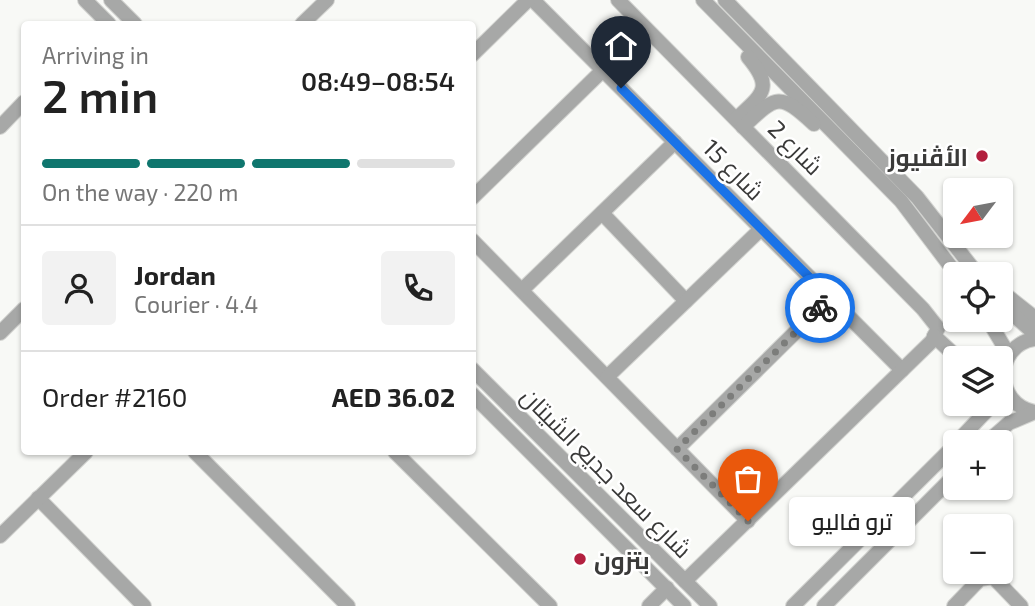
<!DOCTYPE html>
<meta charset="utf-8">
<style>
:root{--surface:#fff;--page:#f2f2f2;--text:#222;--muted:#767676;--line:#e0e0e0;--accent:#0f766e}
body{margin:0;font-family:"Exo 2",Cairo,sans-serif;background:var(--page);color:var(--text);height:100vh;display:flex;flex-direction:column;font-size:26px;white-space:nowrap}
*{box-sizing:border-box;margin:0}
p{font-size:23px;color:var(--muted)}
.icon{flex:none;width:38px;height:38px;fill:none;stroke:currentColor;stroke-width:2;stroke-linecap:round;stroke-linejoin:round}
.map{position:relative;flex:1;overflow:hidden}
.drawer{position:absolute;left:21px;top:21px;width:455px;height:434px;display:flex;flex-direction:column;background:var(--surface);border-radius:7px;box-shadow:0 2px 5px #0004}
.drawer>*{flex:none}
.needle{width:46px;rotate:238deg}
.buttons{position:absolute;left:943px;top:178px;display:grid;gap:14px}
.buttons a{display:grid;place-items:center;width:70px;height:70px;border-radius:7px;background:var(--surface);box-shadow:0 2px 5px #0004;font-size:35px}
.pin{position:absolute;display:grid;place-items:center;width:60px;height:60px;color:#fff;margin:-72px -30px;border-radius:50% 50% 50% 0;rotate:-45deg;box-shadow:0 0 7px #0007}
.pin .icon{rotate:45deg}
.courier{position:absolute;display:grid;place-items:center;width:70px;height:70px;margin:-35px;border:5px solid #1a73e8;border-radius:50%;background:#fff;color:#222;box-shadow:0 2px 9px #0007}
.bubble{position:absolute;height:49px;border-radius:7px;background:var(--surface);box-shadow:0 2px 5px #0004;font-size:23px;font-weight:600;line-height:49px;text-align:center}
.headline em{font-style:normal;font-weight:600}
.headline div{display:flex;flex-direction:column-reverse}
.headline{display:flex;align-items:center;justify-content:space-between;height:119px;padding:0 21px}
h1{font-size:46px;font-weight:600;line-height:52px}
.bar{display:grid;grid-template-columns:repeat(4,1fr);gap:10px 7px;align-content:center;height:84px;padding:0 21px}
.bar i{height:9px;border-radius:5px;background:var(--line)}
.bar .current{background:var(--accent)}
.bar p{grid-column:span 4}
.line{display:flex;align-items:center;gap:18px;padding:0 21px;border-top:2px solid var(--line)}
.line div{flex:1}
.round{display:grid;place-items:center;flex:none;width:74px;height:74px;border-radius:7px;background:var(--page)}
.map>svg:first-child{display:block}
</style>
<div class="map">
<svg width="1035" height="606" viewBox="0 0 1035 606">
<rect width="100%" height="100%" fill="#f8f9f6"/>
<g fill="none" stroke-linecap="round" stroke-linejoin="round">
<defs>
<g id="minor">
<path d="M85,0L109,24"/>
<path d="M111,0L135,24"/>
<path d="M533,0L902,370"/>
<path d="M618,0L923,309L938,328L932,341L685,581"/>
<path d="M703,0L901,201L957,275"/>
<path d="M725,0L917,197L978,275"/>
<path d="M302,24L327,0"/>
<path d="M472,55L528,0"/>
<path d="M736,119C763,94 774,88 748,57"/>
<path d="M0,127L24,102"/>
<path d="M743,127C777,95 779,92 814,124"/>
<path d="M472,198L603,70"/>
<path d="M602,213L686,301"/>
<path d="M472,240L748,521"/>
<path d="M522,290L675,142"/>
<path d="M1001,291L1035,318"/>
<path d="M1001,304L1035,334"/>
<path d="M988,320L1009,355"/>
<path d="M0,333L24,309"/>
<path d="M934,336L959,359"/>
<path d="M1035,339C993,345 994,405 1035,412"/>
<path d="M977,354V359"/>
<path d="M472,369L710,606"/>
<path d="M607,377L761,229"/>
<path d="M472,394L684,606"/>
<path d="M956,443L993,404"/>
<path d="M986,443L1009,423L1035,412"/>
<path d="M677,449L830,298"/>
<path d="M195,452L348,606"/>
<path d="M395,452L550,606"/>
<path d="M38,498L144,606"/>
<path d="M0,536L86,452"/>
<path d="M649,606L667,588"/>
<path d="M793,606L956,444"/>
<path d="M824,606L956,474"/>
<path d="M954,606L980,579L993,577L1021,606"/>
</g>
</defs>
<use href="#minor" stroke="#d2d3d0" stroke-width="16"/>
<use href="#minor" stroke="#a7a8a7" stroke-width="14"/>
</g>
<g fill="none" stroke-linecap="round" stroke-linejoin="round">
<path stroke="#7c7d7b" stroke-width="7" stroke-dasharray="0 12.6" d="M748,521L677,449L820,308"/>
<path stroke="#1a73e8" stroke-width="9" d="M621,88L830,298L820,308"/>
</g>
<g fill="#b3203f" stroke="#fff" stroke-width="2.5">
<circle cx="982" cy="156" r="7"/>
<circle cx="580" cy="559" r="7"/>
</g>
<g text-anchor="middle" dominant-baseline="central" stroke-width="5" stroke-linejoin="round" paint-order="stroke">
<g font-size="24" fill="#3a3a39" stroke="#fff">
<text transform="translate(796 147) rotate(45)">شارع 2</text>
<text transform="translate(734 169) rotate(45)">شارع 15</text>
<text transform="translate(607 472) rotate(45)">شارع سعد جديع الشيتان</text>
</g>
<g font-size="24" font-weight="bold" fill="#3a3a39" stroke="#fff" text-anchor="end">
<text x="968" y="156">الأڤنيوز</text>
<text x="594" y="559" text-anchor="start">بتزون</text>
</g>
</g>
</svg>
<div class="buttons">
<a><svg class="needle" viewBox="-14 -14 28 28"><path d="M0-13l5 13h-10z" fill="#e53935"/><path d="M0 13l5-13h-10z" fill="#767676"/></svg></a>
<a><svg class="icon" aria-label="locate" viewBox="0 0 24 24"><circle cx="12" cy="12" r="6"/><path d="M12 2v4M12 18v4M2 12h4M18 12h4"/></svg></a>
<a><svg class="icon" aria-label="layers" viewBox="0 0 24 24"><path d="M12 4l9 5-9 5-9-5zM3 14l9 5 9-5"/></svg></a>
<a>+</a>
<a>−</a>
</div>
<div class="pin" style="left:748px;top:521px;background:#ea580c"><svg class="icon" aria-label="bag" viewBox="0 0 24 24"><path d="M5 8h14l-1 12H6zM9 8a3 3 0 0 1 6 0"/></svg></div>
<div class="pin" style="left:621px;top:88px;background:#1f2937"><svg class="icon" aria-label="home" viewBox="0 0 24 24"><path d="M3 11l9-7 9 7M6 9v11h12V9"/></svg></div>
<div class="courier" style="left:820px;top:308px"><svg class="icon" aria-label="bike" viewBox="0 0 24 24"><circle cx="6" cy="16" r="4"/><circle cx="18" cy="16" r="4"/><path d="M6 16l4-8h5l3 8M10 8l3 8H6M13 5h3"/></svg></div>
<div class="bubble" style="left:789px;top:497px;width:126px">ترو فاليو</div>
<section class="drawer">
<div class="headline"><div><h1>2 min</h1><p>Arriving in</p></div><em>08:49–08:54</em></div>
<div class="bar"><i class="current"></i><i class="current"></i><i class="current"></i><i></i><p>On the way · 220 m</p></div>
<div class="line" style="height:126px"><a class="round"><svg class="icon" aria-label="person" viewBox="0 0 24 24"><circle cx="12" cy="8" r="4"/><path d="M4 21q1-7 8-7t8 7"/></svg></a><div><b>Jordan</b><p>Courier · 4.4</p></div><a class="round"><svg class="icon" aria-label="phone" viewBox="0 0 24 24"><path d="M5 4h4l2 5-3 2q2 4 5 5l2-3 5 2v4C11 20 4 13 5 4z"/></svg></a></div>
<div class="line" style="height:91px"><div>Order #2160</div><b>AED 36.02</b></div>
</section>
</div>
